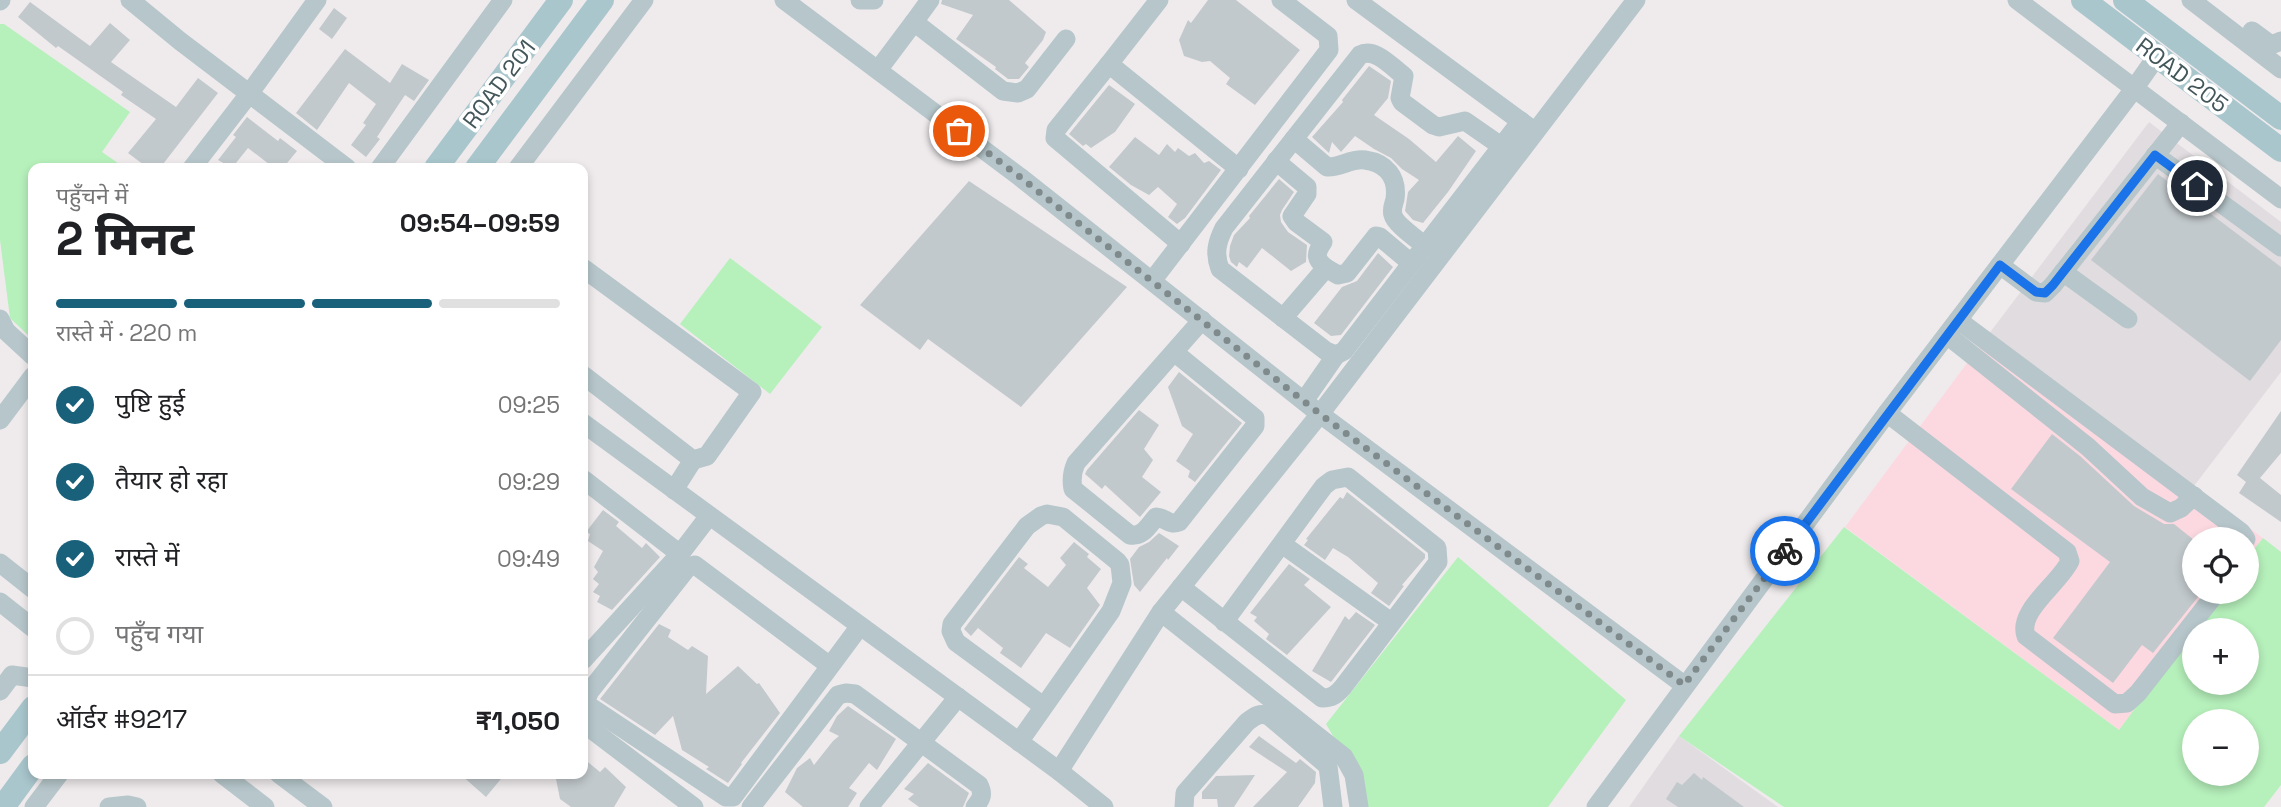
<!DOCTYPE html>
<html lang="hi">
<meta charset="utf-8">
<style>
:root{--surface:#fff;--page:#f2f2f2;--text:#202124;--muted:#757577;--line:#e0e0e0;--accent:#19607b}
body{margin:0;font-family:"Space Grotesk","Noto Sans Devanagari",sans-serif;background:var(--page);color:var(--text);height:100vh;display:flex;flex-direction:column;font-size:26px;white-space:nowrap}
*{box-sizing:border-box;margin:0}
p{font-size:23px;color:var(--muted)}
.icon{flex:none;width:38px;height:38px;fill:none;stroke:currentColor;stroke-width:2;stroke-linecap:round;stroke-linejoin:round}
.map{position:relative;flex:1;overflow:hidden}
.details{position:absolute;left:28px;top:163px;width:560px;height:616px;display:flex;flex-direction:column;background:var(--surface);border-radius:14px;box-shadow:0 4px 10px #0003}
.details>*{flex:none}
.controls{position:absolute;left:2182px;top:527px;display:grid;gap:14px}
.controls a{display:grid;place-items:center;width:77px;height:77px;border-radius:50%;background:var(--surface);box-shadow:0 4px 10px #0003;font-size:35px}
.pin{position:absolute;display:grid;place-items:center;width:60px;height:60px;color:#fff;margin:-30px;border:4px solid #fff;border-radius:50%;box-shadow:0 2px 7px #0007}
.courier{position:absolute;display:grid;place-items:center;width:70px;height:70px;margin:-35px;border:5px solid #1a73e8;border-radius:50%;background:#fff;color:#222;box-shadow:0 2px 9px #0007}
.overview em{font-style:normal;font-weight:800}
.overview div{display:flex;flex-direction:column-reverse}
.overview{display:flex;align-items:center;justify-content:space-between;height:119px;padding:0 28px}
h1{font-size:46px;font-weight:800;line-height:52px}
.bar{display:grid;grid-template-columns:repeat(4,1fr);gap:10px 7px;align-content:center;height:84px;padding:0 28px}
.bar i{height:9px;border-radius:5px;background:var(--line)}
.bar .selected{background:var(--accent)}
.bar p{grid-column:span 4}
.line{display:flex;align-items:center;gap:18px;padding:0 28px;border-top:2px solid var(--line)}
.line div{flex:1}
ol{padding:0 28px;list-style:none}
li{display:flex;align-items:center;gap:21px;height:77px}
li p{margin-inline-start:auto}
li .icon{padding:7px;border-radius:50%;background:var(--accent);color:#fff;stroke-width:4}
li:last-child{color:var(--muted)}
li i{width:38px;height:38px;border:4px solid var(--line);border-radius:50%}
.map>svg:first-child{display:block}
</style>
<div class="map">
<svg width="2281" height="807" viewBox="0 0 2281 807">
<rect width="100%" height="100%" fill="#efebed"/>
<g fill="#e0dcdf">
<path d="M2149,122L2281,222V372L2194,486L1988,335Z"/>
<path d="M1679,736L1778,807H1629Z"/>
</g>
<path fill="#fcd9e0" d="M1988,335L2263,538L2247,558V539H2194V592H2222L2119,730L1845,527Z"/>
<g fill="#b6f0bb" fill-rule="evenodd">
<path d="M0,24H4L130,112L102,152L125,168H33V330L29,336L10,318L0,240Z"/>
<path d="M730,258L822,327L770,394L680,324Z"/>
<path d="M1844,527L2119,730L2222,592H2247V558L2263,538L2281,552V785L2264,807H1784L1679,736ZM2194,630H2247V682H2194ZM2194,721H2247V774H2194Z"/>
<path d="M1458,557L1626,700L1548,807H1361L1356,775L1326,724Z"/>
</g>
<g fill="#c2c9cc">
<path d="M942,0H1009L1046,32L1043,40L1025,63L1029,67L1019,79H1008L995,69L996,67L956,39L973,15L941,4Z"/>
<path d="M1208,0H1236L1300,50L1255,105L1226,84L1230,78L1210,61L1202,62L1184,56L1179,40L1188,20L1191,23Z"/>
<path d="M30,2L90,46L110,23L130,40L111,62L176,107L198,78L218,93L160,168H148L128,153L156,119L121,95L123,92L58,46L56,48L18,17Z"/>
<path d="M334,8L347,18L332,39L319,29Z"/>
<path d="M345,49L390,83L402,64L429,80L414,101L405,95L377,137L380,139L366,157L351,145L366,125L363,123L376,104L349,83L317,130L296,113Z"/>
<path d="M1369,66L1391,81L1388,98L1374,115L1409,139L1436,162L1458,136L1476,151L1448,192L1423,223L1413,220L1405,211L1408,192L1419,180L1402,169L1391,158L1374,149L1355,136L1341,152L1332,142L1329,153L1312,137L1343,102L1342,100Z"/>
<path d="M1109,85L1135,104L1115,132L1091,148L1086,144L1083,146L1069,134Z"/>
<path d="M247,117L278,141L280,138L297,151L283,168H274L248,148L232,168L218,160L236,137L233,135Z"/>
<path d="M1135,137L1159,155L1167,144L1175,152L1178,148L1189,156L1195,153L1204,163L1209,161L1221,170L1185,218L1177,224L1168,217L1177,204L1158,187L1149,195L1131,185L1109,167Z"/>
<path d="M2158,174L2281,267V340L2250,381L2091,260Z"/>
<path d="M1279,179L1294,192L1282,210L1280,215L1281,222L1288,232L1307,245L1306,262L1291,271L1262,248L1247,268L1239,262L1237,267L1231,262L1229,256L1230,246L1234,235L1250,218L1249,216Z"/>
<path d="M969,181L1127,287L1021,407L928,339L920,350L860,305Z"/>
<path d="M1378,253L1393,267L1341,335L1331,336L1314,323L1342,287L1357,281Z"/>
<path d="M1179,372L1242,423L1195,482L1188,477L1190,471L1176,461L1193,434L1182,426L1168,387Z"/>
<path d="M1139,410L1159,425L1144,449L1153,460L1142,477L1161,492L1140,517L1105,485L1102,489L1085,474L1087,470Z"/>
<path d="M2281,411V453L2260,478L2281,495V522L2239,493L2246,482L2237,475Z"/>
<path d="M2052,434L2080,456L2134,506L2164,524H2174L2194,540V592H2202L2153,653L2142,645L2113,683L2053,638L2110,562L2011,489Z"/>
<path d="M1347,492L1425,554V558L1402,585L1404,586L1389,606L1371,593L1378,583L1348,557L1333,548L1325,560L1304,545L1308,540L1306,539L1340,497L1343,499Z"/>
<path d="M603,510L619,522L616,526L642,548L646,543L660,557L612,610L597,602L600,596L593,592L599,584L593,579L598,572L594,567L603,551L588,541L590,534L586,532Z"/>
<path d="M1159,533L1179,546L1168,560L1167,558L1140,592L1134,585L1130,559L1139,547L1149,542Z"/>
<path d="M1074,542L1089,554L1087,557L1101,569L1087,588L1100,605L1070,648L1046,633L1021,668L1000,653L1003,648L978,628L971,636L964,629L1019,557L1028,564L1024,568L1048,587L1066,565L1060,558Z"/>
<path d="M1289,564L1310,579L1304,585L1331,607L1287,655L1266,639L1269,634L1254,621L1257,617L1250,613Z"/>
<path d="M1356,612L1375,625L1331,682L1312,671L1345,616L1349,620Z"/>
<path d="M659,624L671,630L668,637L688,650L692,646L708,656L706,694L738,666L757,684L759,683L780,713L741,763L742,764L728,783L706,769L709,767L682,750L673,716L655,735L600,699Z"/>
<path d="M848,706L896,739L877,770L869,763L849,788L857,793L848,807H803L785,792L797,768L810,758L814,765L833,741L839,736L829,731L837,716Z"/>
<path d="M1259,736L1296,763L1295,764L1300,759L1316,772L1315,783L1298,807H1253L1287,772L1249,747Z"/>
<path d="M583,758L600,772L605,767L626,787L614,807H571L560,799L555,774H583Z"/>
<path d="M928,763L969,793L963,807H919L908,799L914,794L904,789Z"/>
<path d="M1694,773L1702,780L1703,777L1744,807H1678L1666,799L1677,782L1682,785Z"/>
<path d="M460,774H505L486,797Z"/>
<path d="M1255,775L1234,807H1218L1217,799H1202V792L1216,776Z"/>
</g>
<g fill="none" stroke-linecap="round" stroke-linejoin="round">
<g stroke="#b6c6ca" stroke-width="19">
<path d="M130,0L180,41L347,168"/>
<path d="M784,0L1020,177L1320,414L1684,685"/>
<path d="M860,0H874"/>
<path d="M1159,0L1109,64L1239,169"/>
<path d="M1356,0L1530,128"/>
<path d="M2017,0L2281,199"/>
<path d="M2191,0L2281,69"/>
<path d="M0,1L1,0"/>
<path d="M914,22L930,0"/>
<path d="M2252,31L2271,45L2281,41"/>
<path d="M1109,64L1056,130L1055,138L1181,244"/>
<path d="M878,70L914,22L1003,91L1018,93L1027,89L1066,39"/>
<path d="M1294,139L1327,167C1340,168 1351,158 1365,160C1386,163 1398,177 1395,199C1394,204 1391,209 1393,215C1395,224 1417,239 1425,246"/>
<path d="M1501,146L1465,121L1439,127L1433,125L1402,102L1400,98L1404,76C1392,67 1375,47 1360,55L1224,228C1217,242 1214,253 1220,269L1326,351L1336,355L1344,351L1521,121"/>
<path d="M2155,155L2281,247"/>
<path d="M1276,161L1307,187V194L1292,216L1296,222L1323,242C1315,254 1315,259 1326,268"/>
<path d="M192,168L249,94L317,0"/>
<path d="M380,168L503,0"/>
<path d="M518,168L644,0"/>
<path d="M2000,265L2036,292L2045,293L2053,285L2181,123"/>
<path d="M583,268L752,392L707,456L693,460L583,375"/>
<path d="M2063,272L2128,319"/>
<path d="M1152,281L1329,50L1328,36L1281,0"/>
<path d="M1283,318L1326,268L1338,275L1347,273L1376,236L1380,237L1411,263"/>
<path d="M0,319L6,331L33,356"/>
<path d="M1958,320L2241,532L2246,539"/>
<path d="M1947,335L2088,447L2142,497L2170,513L2181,508L2194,496"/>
<path d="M1174,352L1255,418V426L1179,522C1169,526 1165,517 1156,517C1148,526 1143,537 1130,535L1073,489C1071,479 1072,472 1076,463L1202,320"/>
<path d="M1304,401L1336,355"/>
<path d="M1887,413L2067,552L2070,561C2059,584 2017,611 2026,636L2115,704L2127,703L2138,693L2217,592"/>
<path d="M0,420L33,376"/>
<path d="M583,423L1059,771L1104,807"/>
<path d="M583,479L680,554"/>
<path d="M674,490L693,460"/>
<path d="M1282,544L1391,622"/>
<path d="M0,563L33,589"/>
<path d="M1181,587L1322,698C1332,698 1336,695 1343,687L1438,562L1437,548L1348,477L1332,480L1324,486L1224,622"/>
<path d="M0,602L33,628"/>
<path d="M1161,612L1344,757L1354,775L1359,807"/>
<path d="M583,660L680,554L709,516"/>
<path d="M830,666L695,565L688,567L590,691L586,700L589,706L726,797H733L736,793L860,626"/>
<path d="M0,691L12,675L33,678"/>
<path d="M583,723L694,807"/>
<path d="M1019,742L1111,611L1122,583L1120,565L1117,561L1063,517L1047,514L1041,516L1027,526L952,624L951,631L956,642L1043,706"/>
<path d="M1059,771L1161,612L1320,414L1636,0"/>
<path d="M222,774L265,807"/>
<path d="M279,774L323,807"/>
<path d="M34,807L59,774"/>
<path d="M109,807L128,805L137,807"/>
<path d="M751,807L838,695L846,693L855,694L979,785C984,795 981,799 975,807"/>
<path d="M869,807L958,697"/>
<path d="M1184,807L1185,793L1247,722C1255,716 1260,712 1269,716L1328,766L1333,807"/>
<path d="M1596,807L1887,413L2131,93L2157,56"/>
</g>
<g stroke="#a9c6cd" stroke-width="24">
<path d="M2083,0L2281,150"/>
<path d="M2125,0L2281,118"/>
<path d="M436,168L561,0"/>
<path d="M477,168L602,0"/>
<path d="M0,752L33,708"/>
<path d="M3,807L33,766"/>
</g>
</g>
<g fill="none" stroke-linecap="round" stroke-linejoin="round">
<path stroke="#7f8a8d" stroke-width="7" stroke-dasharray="0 12.6" d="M959,131L1020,177L1320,414L1684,685L1785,551"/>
<path stroke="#1a73e8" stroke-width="9" d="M1785,551L2000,265L2036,292L2045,293L2053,285L2155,155L2197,186"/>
</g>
<g text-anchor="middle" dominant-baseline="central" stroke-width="7" stroke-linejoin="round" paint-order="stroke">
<g font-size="23" fill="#43565a" stroke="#fff">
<text transform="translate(2182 75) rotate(37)">ROAD 205</text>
<text transform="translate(499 84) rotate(-53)">ROAD 201</text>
</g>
</g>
</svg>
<div class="controls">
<a><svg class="icon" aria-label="locate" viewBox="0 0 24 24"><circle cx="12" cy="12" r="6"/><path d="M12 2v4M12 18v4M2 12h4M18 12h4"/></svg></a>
<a>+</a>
<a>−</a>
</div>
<div class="pin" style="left:959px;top:131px;background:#ea580c"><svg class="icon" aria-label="bag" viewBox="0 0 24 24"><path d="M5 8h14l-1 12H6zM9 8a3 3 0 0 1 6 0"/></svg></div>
<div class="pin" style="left:2197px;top:186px;background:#1f2937"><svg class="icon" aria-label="home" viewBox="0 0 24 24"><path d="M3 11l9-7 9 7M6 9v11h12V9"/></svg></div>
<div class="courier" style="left:1785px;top:551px"><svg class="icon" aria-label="bike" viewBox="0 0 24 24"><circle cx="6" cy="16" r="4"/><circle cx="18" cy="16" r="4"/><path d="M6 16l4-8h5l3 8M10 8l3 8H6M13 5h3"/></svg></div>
<section class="details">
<div class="overview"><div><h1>2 मिनट</h1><p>पहुँचने में</p></div><em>09:54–09:59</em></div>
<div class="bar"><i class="selected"></i><i class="selected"></i><i class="selected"></i><i></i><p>रास्ते में · 220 m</p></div>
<ol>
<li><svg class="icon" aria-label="check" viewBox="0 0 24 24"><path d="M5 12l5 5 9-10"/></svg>पुष्टि हुई<p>09:25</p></li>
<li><svg class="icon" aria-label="check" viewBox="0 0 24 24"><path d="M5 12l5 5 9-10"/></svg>तैयार हो रहा<p>09:29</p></li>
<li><svg class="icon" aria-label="check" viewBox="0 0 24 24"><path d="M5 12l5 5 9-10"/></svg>रास्ते में<p>09:49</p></li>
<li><i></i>पहुँच गया</li>
</ol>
<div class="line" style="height:91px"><div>ऑर्डर #9217</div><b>₹1,050</b></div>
</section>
</div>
